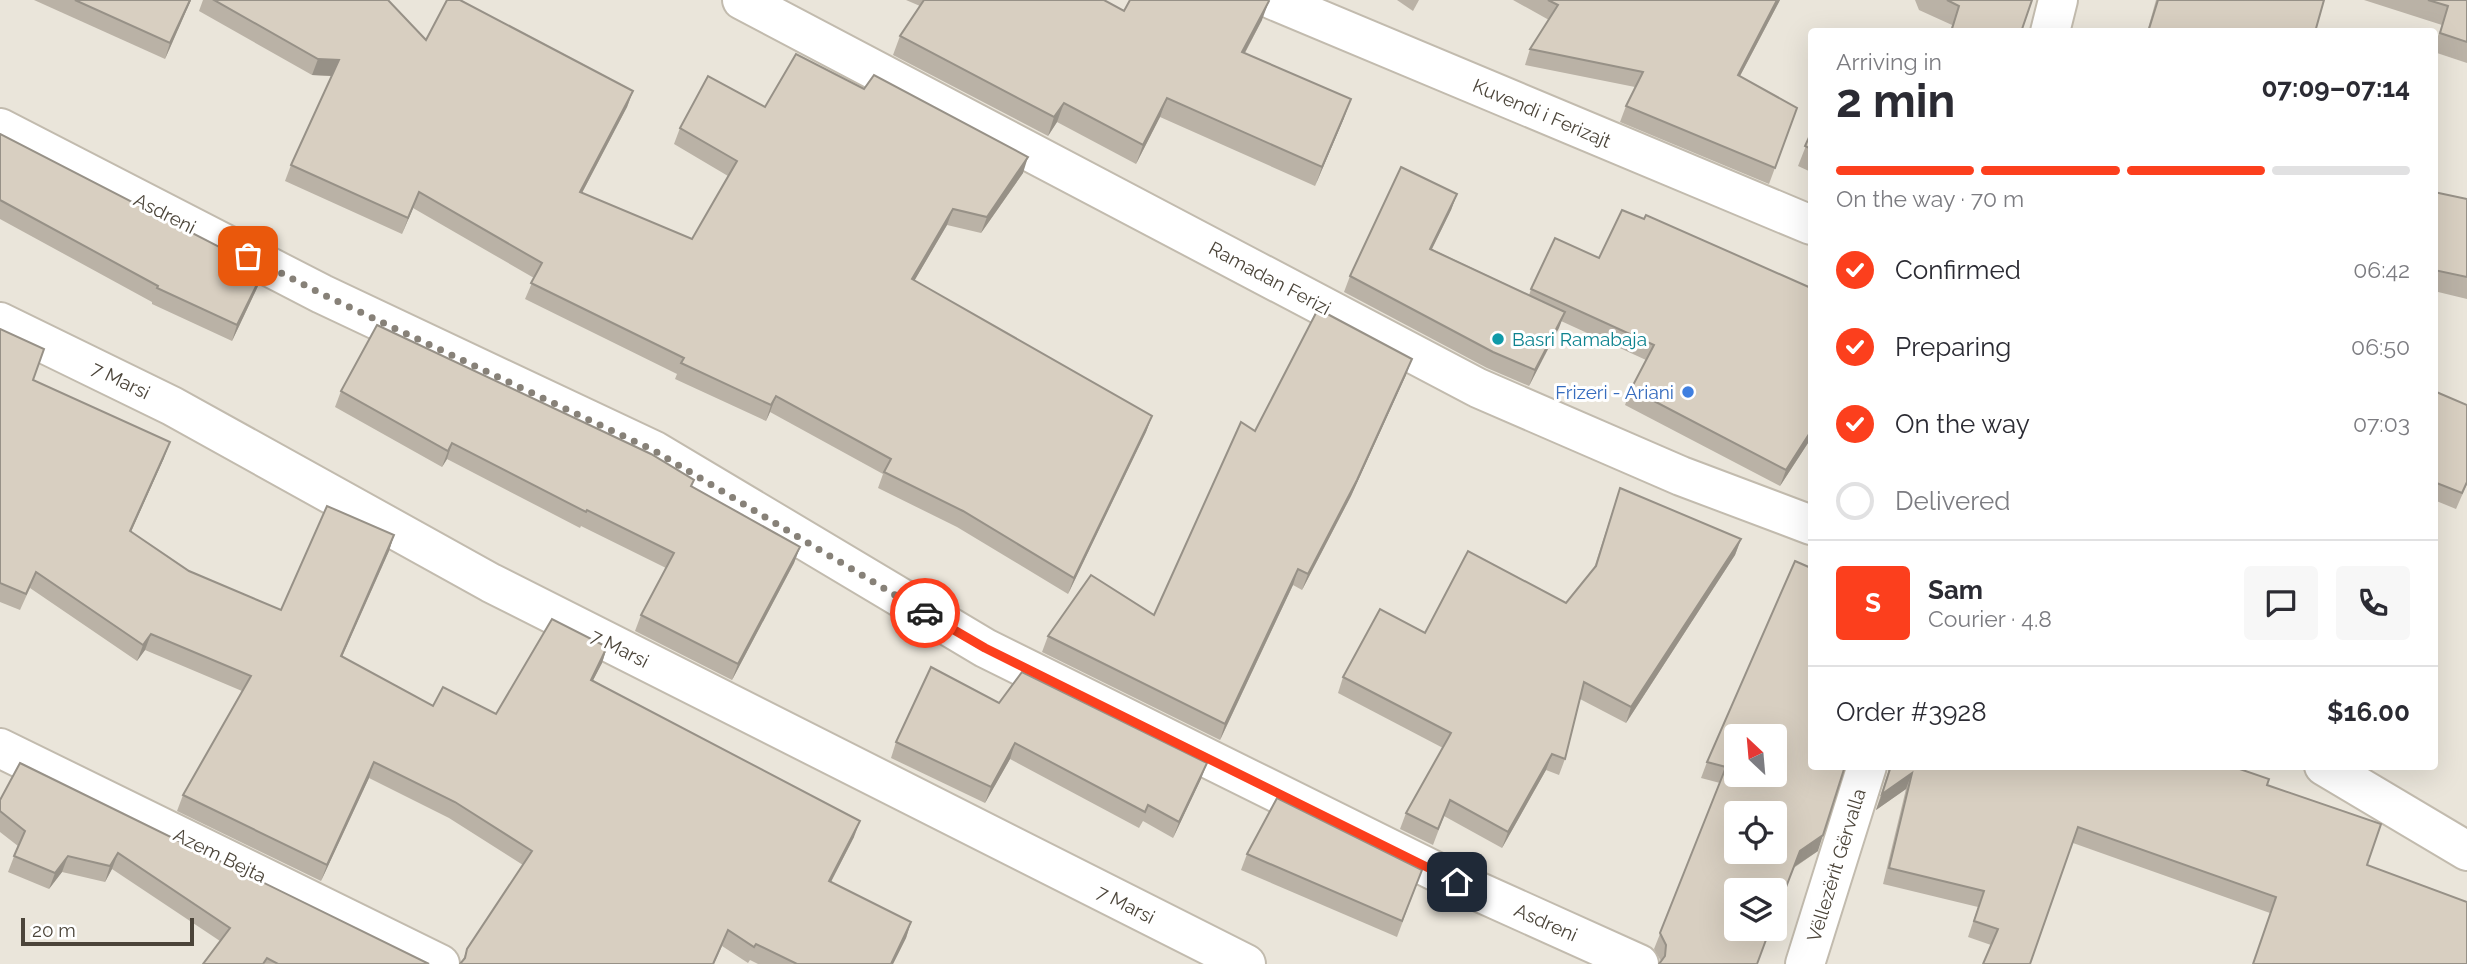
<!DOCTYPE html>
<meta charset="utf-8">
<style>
:root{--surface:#fff;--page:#f7f7f7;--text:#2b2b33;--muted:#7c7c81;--line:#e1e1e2;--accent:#fc3f1d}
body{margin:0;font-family:Raleway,sans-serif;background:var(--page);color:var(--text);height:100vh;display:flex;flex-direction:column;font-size:26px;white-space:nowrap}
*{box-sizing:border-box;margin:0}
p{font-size:23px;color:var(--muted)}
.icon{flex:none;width:38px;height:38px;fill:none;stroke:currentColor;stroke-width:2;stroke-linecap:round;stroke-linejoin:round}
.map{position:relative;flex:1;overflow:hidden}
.panel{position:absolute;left:1808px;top:28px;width:630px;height:742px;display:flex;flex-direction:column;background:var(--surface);border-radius:7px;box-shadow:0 7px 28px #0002}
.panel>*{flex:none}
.needle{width:46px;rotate:334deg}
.fabs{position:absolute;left:1724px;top:724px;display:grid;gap:14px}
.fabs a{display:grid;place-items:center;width:63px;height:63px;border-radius:7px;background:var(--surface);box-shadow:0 7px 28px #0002;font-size:35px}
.scale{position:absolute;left:21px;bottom:18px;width:173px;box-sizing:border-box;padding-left:7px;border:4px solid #4b4439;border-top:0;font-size:19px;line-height:24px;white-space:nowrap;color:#4b4439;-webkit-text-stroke:5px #fff;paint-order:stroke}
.pin{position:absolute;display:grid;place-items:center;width:60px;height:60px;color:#fff;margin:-30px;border-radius:14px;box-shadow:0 4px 10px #0006}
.courier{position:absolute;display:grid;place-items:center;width:70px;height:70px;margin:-35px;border:5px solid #fc3f1d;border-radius:50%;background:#fff;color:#222;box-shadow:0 2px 9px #0007}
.overview em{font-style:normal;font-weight:700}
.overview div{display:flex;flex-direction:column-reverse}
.overview{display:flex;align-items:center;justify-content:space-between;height:119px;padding:0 28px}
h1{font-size:46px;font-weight:700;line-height:52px}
.bar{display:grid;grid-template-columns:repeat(4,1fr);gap:10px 7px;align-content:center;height:84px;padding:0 28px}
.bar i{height:9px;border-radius:5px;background:var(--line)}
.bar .current{background:var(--accent)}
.bar p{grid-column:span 4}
.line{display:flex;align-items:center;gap:18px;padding:0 28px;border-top:2px solid var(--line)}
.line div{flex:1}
.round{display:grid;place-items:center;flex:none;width:74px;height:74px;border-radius:7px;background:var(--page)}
ol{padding:0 28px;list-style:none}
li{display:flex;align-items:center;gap:21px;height:77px}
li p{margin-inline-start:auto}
li .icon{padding:7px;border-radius:50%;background:var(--accent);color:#fff;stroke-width:4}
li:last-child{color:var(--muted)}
li i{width:38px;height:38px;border:4px solid var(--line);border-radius:50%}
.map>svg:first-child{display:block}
</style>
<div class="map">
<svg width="2467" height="964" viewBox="0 0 2467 964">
<rect width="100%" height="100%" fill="#f6f3ec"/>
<path fill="#eae5da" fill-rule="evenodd" d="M0,0H2467V964H0ZM1811,32H2434V766H1811ZM1736,737H1774V775H1736ZM1736,814H1774V852H1736ZM1736,891H1774V929H1736Z"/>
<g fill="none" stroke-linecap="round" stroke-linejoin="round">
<defs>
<g id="minor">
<path d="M742,0L1478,388L1681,476L1811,525"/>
<path d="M1273,0L1811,225"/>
<path d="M2050,32L2058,0"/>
<path d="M0,128L322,294L655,451L985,648L1457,882L1639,964"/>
<path d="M0,322L172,406L491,583L1246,964"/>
<path d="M0,748L440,964"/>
<path d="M2324,766L2467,851"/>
<path d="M1805,964L1867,766"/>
</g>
</defs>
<use href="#minor" stroke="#c2bbae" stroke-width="42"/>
<use href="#minor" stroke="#fff" stroke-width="38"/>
</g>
<g fill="#bab2a6">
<path d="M34,0H191L165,59Z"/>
<path d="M203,0H388L426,40L633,91L627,107L582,193L692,239L728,176L674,144L680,128L765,107L1023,173L981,233L947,225L914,281L1152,416L1146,432L1068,594L957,527L878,488L883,474L770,412L766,421L675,379L677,374L525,299L534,278L413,208L402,234L285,181L291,165L332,76L312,75L199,11Z"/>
<path d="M906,0H1104L1124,11L1262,20L1245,53L1344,118L1315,186L1160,117L1136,164L1057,122L1048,136L893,55L900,36L920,6Z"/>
<path d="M1397,0H1419L1413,11Z"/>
<path d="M1513,0H1780L1740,76L1797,108L1769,184L1620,122L1626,106L1635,87L1525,65L1530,49L1549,20Z"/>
<path d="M1915,0H2032L2021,32H1950L1952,25L1919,10Z"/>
<path d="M2156,0H2324L2315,32H2147Z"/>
<path d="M2364,0H2467V63L2434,52V47L2442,25Z"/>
<path d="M1811,133V172L1798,166Z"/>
<path d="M0,134L258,286L232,341L152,304V302L0,219Z"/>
<path d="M2434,192L2467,199V299L2434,291Z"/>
<path d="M1457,194L1451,210L1432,249L1529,295L1531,289L1599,258L1811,288V445L1808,443L1780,486L1625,405L1631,389L1646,360L1561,321L1529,386L1487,368L1344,292L1350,276Z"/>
<path d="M0,329L33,380L164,458L131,532L189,571L281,610L394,535L389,551L342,657L433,706L496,714L607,647L602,663L593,680L854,837L831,882L911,922L906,938L893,964H758L750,960L748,963L722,946L714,964H460L463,960L467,949L523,865L449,818L369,778L321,881L177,811L183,795L242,691L145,650L137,661L30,588L20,610L0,602Z"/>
<path d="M1406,375L1351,496L1302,590L1293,585L1220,740L1042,652L1048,636L1154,615L1255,431Z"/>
<path d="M341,391L694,480L691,487L800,547L794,563L732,680L635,631L641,615L666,568L581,526L580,528L447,459L442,467L335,407Z"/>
<path d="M2434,391L2467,484L2456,509L2434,500Z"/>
<path d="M1620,488L1741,539L1735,555L1626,723L1580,699L1565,759L1559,775L1546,770L1502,848L1444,816L1433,845L1400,829L1406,813L1443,748L1338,693L1343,677L1425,633L1566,603L1594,568Z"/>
<path d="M1795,561L1818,851L1661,961L1654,949L1720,783L1701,778L1707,762Z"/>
<path d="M999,703L1201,779L1173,838L1143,821L1139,828L1010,759L985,803L891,758L896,742Z"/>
<path d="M1888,766H2231L2267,785L2381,824L2270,913L2073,843L1991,945L1968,937L1978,907L1883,884L1906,789L1876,810L1888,772Z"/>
<path d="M0,800L429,964H203L220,941L112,869L105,882L62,872L49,889L8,872L18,846L0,832Z"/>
<path d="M1247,854L1422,870L1397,937L1241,870Z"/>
</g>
<g fill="#979187">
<path d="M190,0H191L165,59L170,43Z"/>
<path d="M1777,0H1780L1732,91L1738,75Z"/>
<path d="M1269,1L1262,20L1235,71L1242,52Z"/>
<path d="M318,59L339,60L333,76L312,75Z"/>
<path d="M633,91L627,107L574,208L580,192Z"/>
<path d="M1167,98L1160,117L1136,164L1143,145Z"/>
<path d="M1351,99L1344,118L1315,186L1322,167Z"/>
<path d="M1064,103L1057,122L1048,136L1054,117Z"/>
<path d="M1028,157L1023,173L981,233L987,217Z"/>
<path d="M419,192L413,208L402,234L408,218Z"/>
<path d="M1457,194L1451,210L1424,265L1430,249Z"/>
<path d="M953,209L947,225L906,295L912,279Z"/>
<path d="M264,270L258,286L232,341L237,325Z"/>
<path d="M1565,312L1559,328L1529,386L1535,370Z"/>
<path d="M1412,359L1406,375L1351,496L1302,590L1308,574Z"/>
<path d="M776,396L770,412L766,421L771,405Z"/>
<path d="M1152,416L1146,432L1068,594L1074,578Z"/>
<path d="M1811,431L1808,443L1780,486L1786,470Z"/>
<path d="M170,442L164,458L124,547L130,531Z"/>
<path d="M452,443L447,459L442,467L448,451Z"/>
<path d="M394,535L389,551L335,672L341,656Z"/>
<path d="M1741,539L1735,555L1626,723L1631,707Z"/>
<path d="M800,547L794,563L732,680L738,664Z"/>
<path d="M1298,569L1293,585L1220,740L1225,724Z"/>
<path d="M151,634L145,650L137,661L143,645Z"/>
<path d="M607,647L602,663L585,696L591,680Z"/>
<path d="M1015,743L1010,759L985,803L991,787Z"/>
<path d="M1552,754L1546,770L1502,848L1508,832Z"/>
<path d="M374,762L369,778L321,881L327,865Z"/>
<path d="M1207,763L1201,779L1173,838L1179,822Z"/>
<path d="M1912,773L1906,789L1876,810L1882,794Z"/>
<path d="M860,821L854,837L823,897L829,881Z"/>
<path d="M1823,835L1818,851L1794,867L1800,851Z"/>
<path d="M118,853L112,869L105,882L110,866Z"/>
<path d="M68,856L62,872L49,889L55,873Z"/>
<path d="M911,922L906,938L893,964H891Z"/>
</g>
<g fill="#d8cfc1" stroke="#979187" stroke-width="2" fill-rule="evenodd">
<path d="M75,0H190L170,43Z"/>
<path d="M214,0H388L426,40L447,0H460L633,91L580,192L692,239L737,161L680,128L708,76L765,107L796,54L864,89L874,75L1028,157L987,217L953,209L912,279L1152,416L1074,578L963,511L884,472L891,459L776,396L771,405L681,363L684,358L531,283L542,263L419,192L408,218L291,165L339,60L318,59Z"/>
<path d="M924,0H1104L1124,11L1130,0H1268L1269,1L1242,52L1351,99L1322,167L1167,98L1143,145L1064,103L1054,117L900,36Z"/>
<path d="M1548,0H1777L1738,75L1797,108L1775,168L1626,106L1643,72L1530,49L1558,5Z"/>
<path d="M1947,0H2032L2021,32H1951L1959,6Z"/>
<path d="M2158,0H2324L2315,32H2148Z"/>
<path d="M2428,0H2467V42L2440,33L2448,6Z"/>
<path d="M1811,133V149L1805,146Z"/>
<path d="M0,134L264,270L237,325L157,288L158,286L0,200Z"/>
<path d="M1401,167L1457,194L1430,249L1565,312L1535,370L1493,352L1350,276Z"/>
<path d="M2434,192L2467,199V277L2434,270Z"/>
<path d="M1622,210L1644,219L1646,215L1811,288V431L1786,470L1631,389L1654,345L1531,289L1555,238L1599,258Z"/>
<path d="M1318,309L1412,359L1357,480L1308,574L1298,569L1225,724L1048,636L1091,575L1154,615L1241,422L1255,431Z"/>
<path d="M377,325L651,454L694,480L691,486L800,547L738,664L641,615L674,553L587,510L586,512L452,443L448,451L341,391Z"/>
<path d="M0,329L44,349L33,380L170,442L130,531L189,571L281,610L327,506L394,535L341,656L433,706L443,687L496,714L552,619L607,647L591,680L860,821L829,881L911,922L891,964H797L756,944L754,947L728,930L713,964H460L465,958L467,949L532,851L455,802L374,762L327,865L183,795L251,676L151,634L143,645L36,572L26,594L0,583Z"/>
<path d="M2434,391L2467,405V482L2462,493L2434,482Z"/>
<path d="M1620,488L1741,539L1631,707L1584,682L1565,759L1552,754L1508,832L1450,800L1438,829L1406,813L1451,733L1343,677L1380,609L1425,633L1468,551L1566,603L1596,566Z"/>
<path d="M1795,561L1811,568V766H1845L1823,835L1800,851L1774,918V891H1736V929H1770L1757,964H1659L1665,956L1666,945L1660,933L1726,767L1707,762ZM1736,737H1774V775H1736ZM1736,814H1774V852H1736Z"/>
<path d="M931,667L999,703L1022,672L1207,763L1179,822L1148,805L1145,812L1015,743L991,787L896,742Z"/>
<path d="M20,763L429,964H278L267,958L263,964H203L230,928L118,853L110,866L68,856L55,873L14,856L25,831L0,811V800Z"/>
<path d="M1891,766H2231L2269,779L2267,785L2381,824L2367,865L2467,902V964H2253L2276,897L2078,827L2030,964H1983L1998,929L1974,921L1984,891L1889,868L1912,773L1882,794Z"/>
<path d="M1277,798L1422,870L1402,921L1247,854Z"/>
</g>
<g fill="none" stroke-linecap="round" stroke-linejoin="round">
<path stroke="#878178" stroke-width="7" stroke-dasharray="0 12.6" d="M248,256L322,294L655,451L925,613"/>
<path stroke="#fc3f1d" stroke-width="9" d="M925,613L985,648L1457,882"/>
</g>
<circle fill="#0f9aa8" stroke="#fff" stroke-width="2.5" cx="1498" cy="339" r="7"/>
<circle fill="#3f7fe0" stroke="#fff" stroke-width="2.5" cx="1688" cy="392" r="7"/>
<g text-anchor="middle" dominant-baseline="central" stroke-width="6" stroke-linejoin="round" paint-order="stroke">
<g font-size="19" fill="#4b4439" stroke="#fff">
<text transform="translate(1542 113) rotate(23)">Kuvendi i Ferizajt</text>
<text transform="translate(165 213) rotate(27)">Asdreni</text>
<text transform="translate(1270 278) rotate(28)">Ramadan Ferizi</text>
<text transform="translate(121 380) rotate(26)">7 Marsi</text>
<text transform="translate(620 648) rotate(27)">7 Marsi</text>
<text transform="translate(220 855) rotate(26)">Azem Bejta</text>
<text transform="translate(1836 865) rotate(-73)">Vëllezërit Gërvalla</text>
<text transform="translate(1126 904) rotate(27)">7 Marsi</text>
<text transform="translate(1546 922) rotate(24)">Asdreni</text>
</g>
<g font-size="19" fill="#0d838f" stroke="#fff" text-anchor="start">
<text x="1512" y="339">Basri Ramabaja</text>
</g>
<g font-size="19" fill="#366cbe" stroke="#fff" text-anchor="end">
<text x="1674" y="392">Frizeri - Ariani</text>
</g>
</g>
</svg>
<div class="fabs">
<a><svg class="needle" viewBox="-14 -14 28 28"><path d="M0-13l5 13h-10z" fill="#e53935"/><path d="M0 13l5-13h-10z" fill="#7c7c81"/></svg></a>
<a><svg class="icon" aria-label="locate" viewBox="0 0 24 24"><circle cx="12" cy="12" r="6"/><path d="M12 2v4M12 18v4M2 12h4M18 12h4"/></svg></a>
<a><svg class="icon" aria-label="layers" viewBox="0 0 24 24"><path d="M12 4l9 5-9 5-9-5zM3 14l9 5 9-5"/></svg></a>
</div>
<div class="scale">20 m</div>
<div class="pin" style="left:248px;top:256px;background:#ea580c"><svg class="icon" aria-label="bag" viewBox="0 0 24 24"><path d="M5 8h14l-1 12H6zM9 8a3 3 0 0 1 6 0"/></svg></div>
<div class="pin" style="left:1457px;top:882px;background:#1f2937"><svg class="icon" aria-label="home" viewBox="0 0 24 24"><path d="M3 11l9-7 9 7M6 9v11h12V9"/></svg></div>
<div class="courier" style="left:925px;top:613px"><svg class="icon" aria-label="car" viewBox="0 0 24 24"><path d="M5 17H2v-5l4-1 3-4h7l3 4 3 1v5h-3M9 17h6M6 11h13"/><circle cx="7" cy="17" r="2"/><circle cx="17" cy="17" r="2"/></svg></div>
<section class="panel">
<div class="overview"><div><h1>2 min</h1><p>Arriving in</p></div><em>07:09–07:14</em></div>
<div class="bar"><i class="current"></i><i class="current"></i><i class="current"></i><i></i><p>On the way · 70 m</p></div>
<ol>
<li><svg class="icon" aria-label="check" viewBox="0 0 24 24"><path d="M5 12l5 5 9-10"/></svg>Confirmed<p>06:42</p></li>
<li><svg class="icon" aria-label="check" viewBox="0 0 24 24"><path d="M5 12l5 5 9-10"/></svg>Preparing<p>06:50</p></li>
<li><svg class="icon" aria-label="check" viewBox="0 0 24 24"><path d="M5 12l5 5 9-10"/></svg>On the way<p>07:03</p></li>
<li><i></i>Delivered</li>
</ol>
<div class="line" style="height:126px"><b class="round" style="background:var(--accent);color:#fff">S</b><div><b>Sam</b><p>Courier · 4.8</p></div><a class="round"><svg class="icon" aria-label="chat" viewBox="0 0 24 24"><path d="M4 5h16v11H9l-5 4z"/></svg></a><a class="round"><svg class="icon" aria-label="phone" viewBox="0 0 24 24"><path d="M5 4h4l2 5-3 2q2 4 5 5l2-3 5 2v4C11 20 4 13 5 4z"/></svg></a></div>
<div class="line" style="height:91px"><div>Order #3928</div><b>$16.00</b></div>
</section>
</div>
